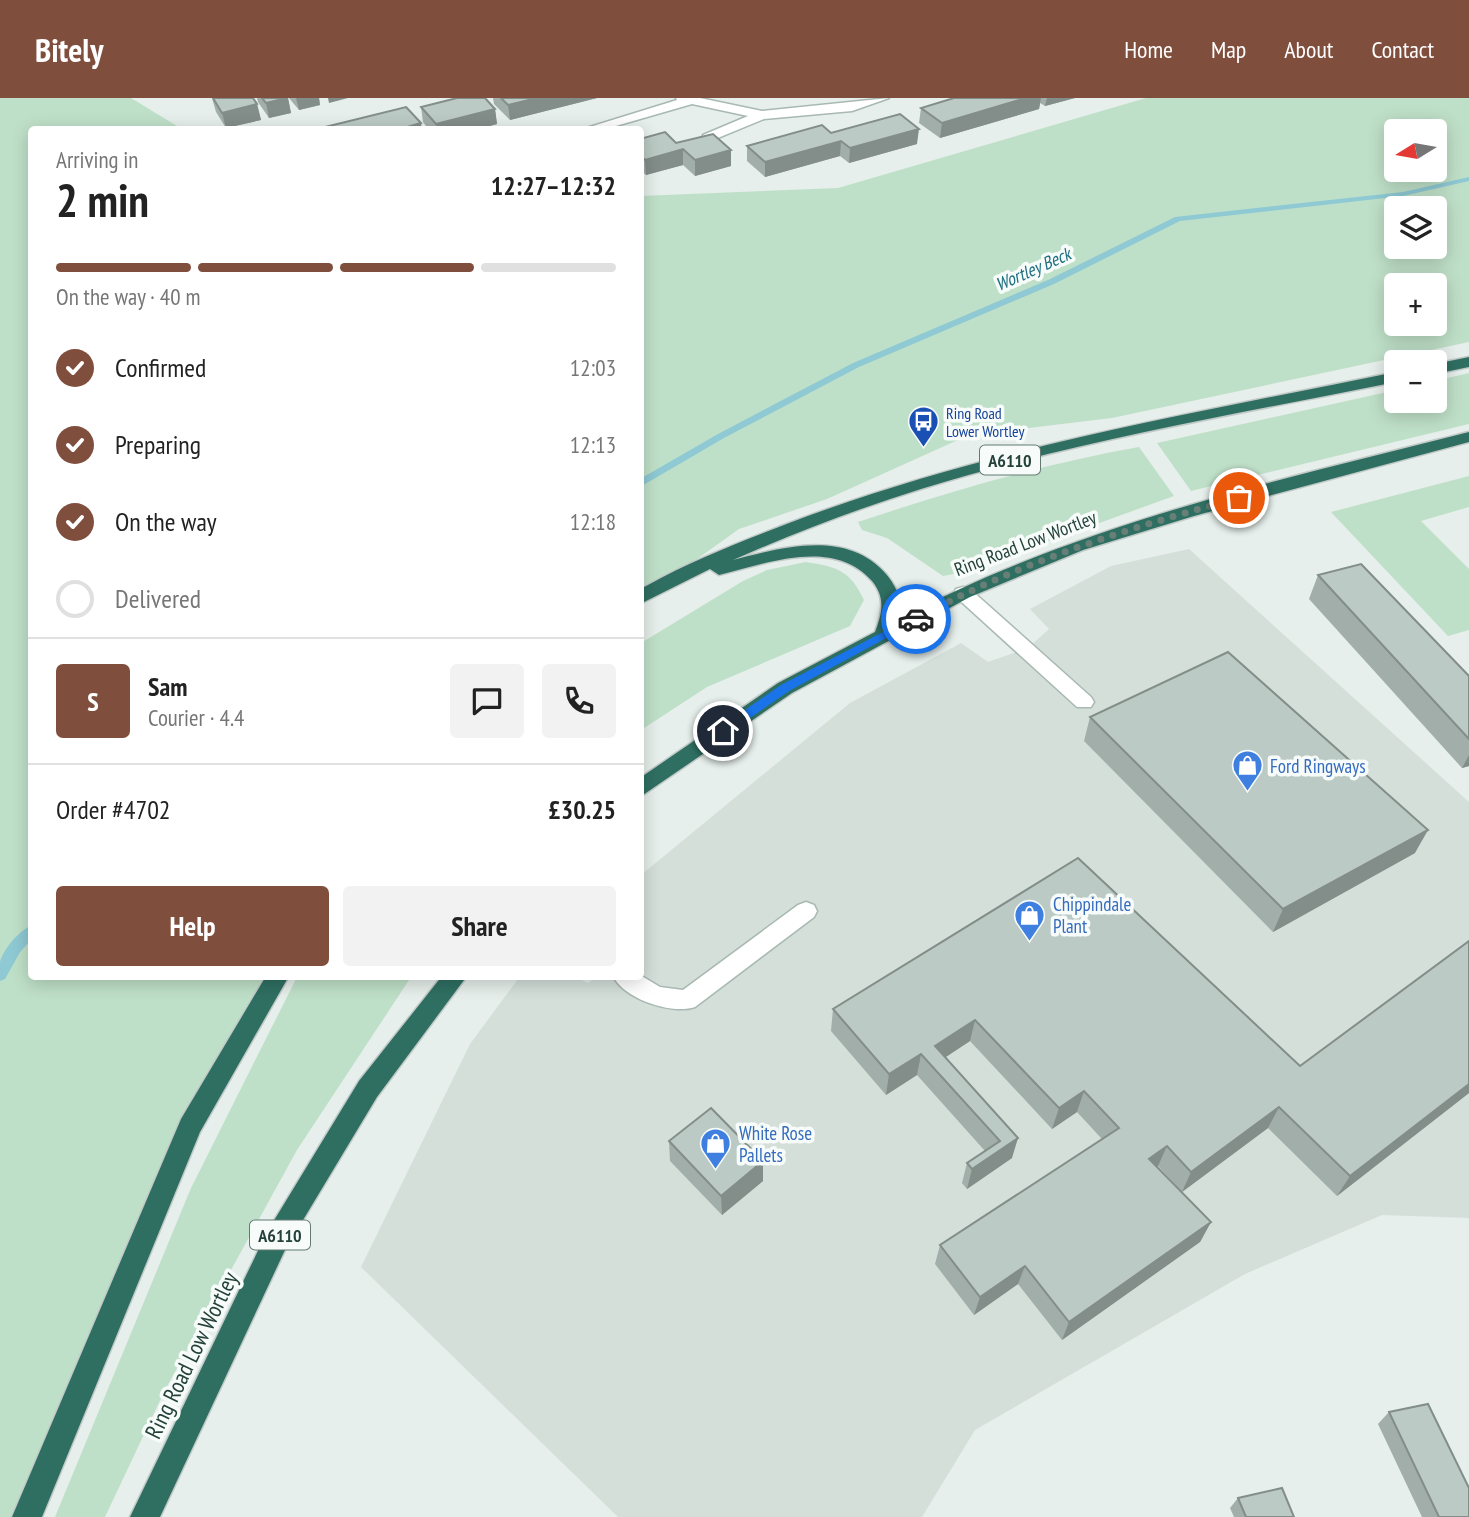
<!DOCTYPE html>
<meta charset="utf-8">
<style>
:root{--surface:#fff;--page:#f2f2f2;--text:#222;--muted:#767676;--line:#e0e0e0;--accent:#804e3d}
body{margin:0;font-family:"PT Sans Narrow",sans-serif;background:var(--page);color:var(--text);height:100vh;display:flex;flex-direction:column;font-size:26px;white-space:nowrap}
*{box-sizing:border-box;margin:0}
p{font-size:23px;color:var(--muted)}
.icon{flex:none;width:38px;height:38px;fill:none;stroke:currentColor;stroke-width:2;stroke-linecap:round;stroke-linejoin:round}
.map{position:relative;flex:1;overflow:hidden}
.panel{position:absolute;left:28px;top:28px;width:616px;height:854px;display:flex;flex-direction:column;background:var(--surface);border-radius:7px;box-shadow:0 4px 18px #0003}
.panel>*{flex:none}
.needle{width:46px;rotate:259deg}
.controls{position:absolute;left:1384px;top:21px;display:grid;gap:14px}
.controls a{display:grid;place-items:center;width:63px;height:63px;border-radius:7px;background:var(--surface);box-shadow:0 4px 18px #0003;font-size:35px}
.pin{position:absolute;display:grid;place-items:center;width:60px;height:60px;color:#fff;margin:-30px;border:4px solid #fff;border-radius:50%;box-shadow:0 2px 7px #0007}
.courier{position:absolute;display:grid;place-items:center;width:70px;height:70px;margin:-35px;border:5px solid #1a73e8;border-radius:50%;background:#fff;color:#222;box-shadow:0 2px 9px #0007}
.headline em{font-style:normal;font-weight:700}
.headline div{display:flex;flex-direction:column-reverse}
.headline{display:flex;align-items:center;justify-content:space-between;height:119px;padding:0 28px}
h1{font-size:46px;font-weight:700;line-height:52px}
.bar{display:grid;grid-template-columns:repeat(4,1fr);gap:10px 7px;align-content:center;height:84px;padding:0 28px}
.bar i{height:9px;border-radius:5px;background:var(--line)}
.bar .on{background:var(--accent)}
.bar p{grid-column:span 4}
.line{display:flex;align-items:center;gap:18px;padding:0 28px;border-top:2px solid var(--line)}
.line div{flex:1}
.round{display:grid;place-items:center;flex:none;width:74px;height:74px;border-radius:7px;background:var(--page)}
ol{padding:0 28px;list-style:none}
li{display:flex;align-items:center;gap:21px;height:77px}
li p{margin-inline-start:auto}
li .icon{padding:7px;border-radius:50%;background:var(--accent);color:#fff;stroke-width:4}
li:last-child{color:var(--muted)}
li i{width:38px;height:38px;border:4px solid var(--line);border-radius:50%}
.button{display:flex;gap:14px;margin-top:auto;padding:14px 28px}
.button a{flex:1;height:80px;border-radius:7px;background:var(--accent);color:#fff;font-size:28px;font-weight:700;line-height:80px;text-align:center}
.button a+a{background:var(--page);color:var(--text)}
header{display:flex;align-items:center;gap:42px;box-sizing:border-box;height:98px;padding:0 35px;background:var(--accent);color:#fff}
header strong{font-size:33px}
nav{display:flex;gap:38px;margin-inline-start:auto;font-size:24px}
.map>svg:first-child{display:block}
</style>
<header>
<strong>Bitely</strong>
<nav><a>Home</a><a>Map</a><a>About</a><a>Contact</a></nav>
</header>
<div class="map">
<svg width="1469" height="1419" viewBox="0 0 1469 1419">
<rect width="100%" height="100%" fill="#e6efeb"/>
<path fill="#d4dfda" d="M1189,451L1469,704V1120L1382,1117L1245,1176L975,1332L922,1419H618L361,1169L470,946L518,881L523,878L574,879L588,885L596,879L640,878L641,777L850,605L961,545L988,564L1028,550L1049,531L1030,511L1111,468Z"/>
<g fill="#bfe0c8" fill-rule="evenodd">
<path d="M0,0H131L182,31L32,32V878L278,879L190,1029L27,1419H0Z"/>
<path d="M1146,0H1469V244L1112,320L969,337L827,401L739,431L641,501L640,98L838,90ZM1396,33H1435V72H1396ZM1396,110H1435V149H1396ZM1396,187H1435V226H1396Z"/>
<path d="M1469,275V326L1191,393L1157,345L1396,292V303H1435V283Z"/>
<path d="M1139,349L1174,398L964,474L943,478L887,440L862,432L858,424C951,393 1043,366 1139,349Z"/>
<path d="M1469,378V409L1421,423L1469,471V532L1448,538L1331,414Z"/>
<path d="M806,464C837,469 850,472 864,502L850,528L707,589L641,632V545L743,483L767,472Z"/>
<path d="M297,879H411L297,1052L164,1294L105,1419H55L191,1090Z"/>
</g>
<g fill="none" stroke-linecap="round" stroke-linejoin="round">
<g fill="#8ec9d4" fill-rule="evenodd">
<path d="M1469,79V83L1403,98L1180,123L1054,186L859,269L724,340L640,389V381L718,336L853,265L1048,182L1175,119L1403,94Z"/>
<path d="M32,827V841L20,854L5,881L0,883C0,877 0,869 0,864C4,850 19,833 32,827Z"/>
</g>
<defs>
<g id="minor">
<path d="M676,0H700L762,13L889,0L852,13L764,21L708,44L703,43V37L748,18L692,6L602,32H580L677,2Z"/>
<path d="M963,489L970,491L1091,599L1094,604L1091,609H1077L956,499L954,495L956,491Z"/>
<path d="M806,804L814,807L817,813L814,819L695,909C672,917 624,901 613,878L640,877L660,889L683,892L798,807Z"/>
</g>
<g id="highway">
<path d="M1469,259V269L1435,276V266Z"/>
<path d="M1396,274V284C1237,316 1076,343 921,391C857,411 794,435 733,462C783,449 847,431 886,476C897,489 904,505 899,521C1076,427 1275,383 1469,334V344L1194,418L1083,452L970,499L792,595L640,699V680L778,585L875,534C882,516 886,500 872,483C834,439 767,465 719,477L710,471L640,506V491L648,487C691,463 738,445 784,427C981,351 1190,316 1396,274Z"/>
<path d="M266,878H289L200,1034L42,1419H12L181,1021Z"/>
<path d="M442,878H467L377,999L285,1152L160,1419H130L267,1134L359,983Z"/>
</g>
</defs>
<use href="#minor" stroke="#a8b8b2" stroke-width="3"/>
<use href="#highway" stroke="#c2cac8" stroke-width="3"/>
<use href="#minor" fill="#fff" fill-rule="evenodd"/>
<use href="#highway" fill="#2f6f62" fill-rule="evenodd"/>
</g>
<g fill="#a1aea9">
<path d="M212,0L257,6L261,22L226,30L216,14Z"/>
<path d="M257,0H288L291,15L269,20L258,4Z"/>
<path d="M289,0H319L320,7L299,12Z"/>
<path d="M493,0H597L510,22L494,6Z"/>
<path d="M954,0H1075L1045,8L1040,5L1039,11L940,40L919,25L921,10Z"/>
<path d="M421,9L495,11L497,26L475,32H429L423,24Z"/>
<path d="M831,35L917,46L849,65L840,58L765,79L747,63V48Z"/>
<path d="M640,41L676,45L731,68L695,78L683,67L646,77L640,72Z"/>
<path d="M1318,477L1469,578V668L1462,670L1309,501Z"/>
<path d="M1090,619L1415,755L1273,834L1084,643Z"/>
<path d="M1078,760L1300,968L1469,995L1337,1098L1268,1030L1182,1094L1158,1068L1157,1069L1211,1124L1200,1144L1062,1242L1018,1186L974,1217L935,1166L940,1147L1102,1041L1077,1014L1052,1031L970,943L946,959L1012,1060L967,1091L962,1085L967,1065L985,1053L917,977L886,997L831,933L833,911Z"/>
<path d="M669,1043L763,1063V1083L722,1117L670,1063Z"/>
<path d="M1389,1314L1469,1419H1422L1378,1326Z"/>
<path d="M1238,1400L1294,1419H1234L1230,1410Z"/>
</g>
<g fill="#838d89">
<path d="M288,0L291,15L269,20L266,5Z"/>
<path d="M296,0H319L320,7L299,12Z"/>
<path d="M328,0H348L329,5Z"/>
<path d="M537,0H597L510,22L508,7Z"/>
<path d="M1026,0H1041L1039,11L940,40L942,25Z"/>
<path d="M1047,0H1075L1045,8Z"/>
<path d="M257,6L261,22L226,30L222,15Z"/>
<path d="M495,11L497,26L475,32H437L436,26Z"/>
<path d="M421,25L422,32H397Z"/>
<path d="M919,31L917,46L849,65L850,50Z"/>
<path d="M841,43L840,58L765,79V64Z"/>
<path d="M683,51V67L646,77L645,62Z"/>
<path d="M731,52V68L695,78V62Z"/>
<path d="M1469,657V668L1462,670Z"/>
<path d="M1428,732L1415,755L1273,834L1283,811Z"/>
<path d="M975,922L970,943L932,968L935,948Z"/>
<path d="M921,956L917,977L886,997L889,976Z"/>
<path d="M1469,986V995L1337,1098L1350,1078Z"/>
<path d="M1084,993L1077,1014L1052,1031L1059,1010Z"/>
<path d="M1279,1009L1268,1030L1182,1094L1191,1074Z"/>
<path d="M1018,1040L1012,1060L967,1091L972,1071Z"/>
<path d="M1167,1048L1158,1068L1140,1081L1149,1061Z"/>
<path d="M763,1063V1083L722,1117L721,1098Z"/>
<path d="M1211,1124L1200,1144L1062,1242L1069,1224Z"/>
<path d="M1025,1168L1018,1186L974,1217L980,1199Z"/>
</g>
<g fill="#bbcac4" stroke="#838d89" stroke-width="2">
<path d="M213,0H253L257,6L222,15Z"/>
<path d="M262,0H287L266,5Z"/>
<path d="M457,0H485L495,11L436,26L421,9Z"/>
<path d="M501,0H537L508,7Z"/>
<path d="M954,0H1026L942,25L921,10Z"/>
<path d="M406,9L421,25L397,32H313Z"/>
<path d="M900,16L919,31L850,50L841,43L765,64L747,48L822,27L831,35Z"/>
<path d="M665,34L676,45L713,36L731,52L695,62L683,51L645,62L640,57V41Z"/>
<path d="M1361,466L1469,578V641L1318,477Z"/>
<path d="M1228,554L1428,732L1283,811L1090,619Z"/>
<path d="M1078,760L1300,968L1469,843V986L1350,1078L1279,1009L1191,1074L1167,1048L1149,1061L1211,1124L1069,1224L1025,1168L980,1199L940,1147L1119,1030L1084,993L1059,1010L975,922L935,948L1018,1040L972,1071L967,1065L1000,1043L921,956L889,976L833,911Z"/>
<path d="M711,1010L763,1063L721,1098L669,1043Z"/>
<path d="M1428,1306L1469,1390V1419H1439L1389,1314Z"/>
<path d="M1282,1390L1294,1419H1246L1238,1400Z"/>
</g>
<path fill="#1a73e8" d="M912,519L921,521L789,593L727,636H719V630L781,587Z"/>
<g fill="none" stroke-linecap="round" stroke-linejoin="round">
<path stroke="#687f78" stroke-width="7" stroke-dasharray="0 12.6" d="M916,521C1017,465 1128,430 1239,400"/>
</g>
<defs>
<symbol id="bus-pin" viewBox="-11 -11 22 30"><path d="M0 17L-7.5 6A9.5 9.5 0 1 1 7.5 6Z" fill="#1a4fb4" stroke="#f7fbf9"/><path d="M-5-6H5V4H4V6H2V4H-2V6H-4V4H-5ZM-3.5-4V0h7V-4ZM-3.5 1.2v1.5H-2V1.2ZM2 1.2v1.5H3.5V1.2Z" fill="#fff"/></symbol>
<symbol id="shop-pin" viewBox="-11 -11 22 30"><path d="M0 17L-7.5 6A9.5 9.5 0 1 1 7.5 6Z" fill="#3f7fe0" stroke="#f7fbf9"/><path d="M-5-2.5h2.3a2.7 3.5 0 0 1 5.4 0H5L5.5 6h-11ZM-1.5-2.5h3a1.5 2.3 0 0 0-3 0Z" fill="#fff"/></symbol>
</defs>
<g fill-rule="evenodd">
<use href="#bus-pin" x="906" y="306" width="35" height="47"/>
<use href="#shop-pin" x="1230" y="650" width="35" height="47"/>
<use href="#shop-pin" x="1012" y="800" width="35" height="47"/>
<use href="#shop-pin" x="698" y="1028" width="35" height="47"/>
</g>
<g text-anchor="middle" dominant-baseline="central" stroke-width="7" stroke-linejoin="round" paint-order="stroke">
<g font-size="16" fill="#164399" stroke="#f7fbf9" text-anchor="start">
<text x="946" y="315">Ring Road<tspan x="946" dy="18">Lower Wortley</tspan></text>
</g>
<g font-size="18" font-style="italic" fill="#1c6f80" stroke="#f7fbf9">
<text transform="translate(1033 171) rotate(-24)">Wortley Beck</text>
</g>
<g fill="#f7fbf9" stroke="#637a73" stroke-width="2">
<rect x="980" y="347.5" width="60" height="29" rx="5"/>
<rect x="250" y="1122.5" width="60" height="29" rx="5"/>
</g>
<g font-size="18" font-weight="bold" fill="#24423a">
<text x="1010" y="362">A6110</text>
<text x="280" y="1137">A6110</text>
</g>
<g font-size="19" fill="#24423a" stroke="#f7fbf9">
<text transform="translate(1025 445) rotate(-21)">Ring Road Low Wortley</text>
</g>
<g font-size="19" fill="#366cbe" stroke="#f7fbf9" text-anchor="start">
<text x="1270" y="668">Ford Ringways</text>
<text x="1053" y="806">Chippindale<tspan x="1053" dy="22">Plant</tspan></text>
<text x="739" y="1035">White Rose<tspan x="739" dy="22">Pallets</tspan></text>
</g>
<g font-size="23" fill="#24423a" stroke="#f7fbf9">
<text transform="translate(191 1257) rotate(-64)">Ring Road Low Wortley</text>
</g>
</g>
</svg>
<div class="controls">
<a><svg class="needle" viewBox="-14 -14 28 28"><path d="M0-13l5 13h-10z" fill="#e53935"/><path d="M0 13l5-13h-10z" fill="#767676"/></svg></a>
<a><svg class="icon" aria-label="layers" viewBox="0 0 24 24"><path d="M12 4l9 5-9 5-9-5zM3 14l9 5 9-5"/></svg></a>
<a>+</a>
<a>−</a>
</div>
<div class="pin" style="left:1239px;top:400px;background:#ea580c"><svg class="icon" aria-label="bag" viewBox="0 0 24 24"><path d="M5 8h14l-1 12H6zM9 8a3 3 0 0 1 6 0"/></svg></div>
<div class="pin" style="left:723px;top:633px;background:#1f2937"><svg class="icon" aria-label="home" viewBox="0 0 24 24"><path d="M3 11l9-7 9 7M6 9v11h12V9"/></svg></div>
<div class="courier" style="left:916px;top:521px"><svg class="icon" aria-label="car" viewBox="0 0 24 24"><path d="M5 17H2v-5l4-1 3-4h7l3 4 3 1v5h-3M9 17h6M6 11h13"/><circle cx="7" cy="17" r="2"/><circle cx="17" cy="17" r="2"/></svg></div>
<section class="panel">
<div class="headline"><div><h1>2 min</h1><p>Arriving in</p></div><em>12:27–12:32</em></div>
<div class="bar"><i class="on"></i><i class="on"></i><i class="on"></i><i></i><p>On the way · 40 m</p></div>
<ol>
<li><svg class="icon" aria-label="check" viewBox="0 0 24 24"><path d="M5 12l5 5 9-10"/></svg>Confirmed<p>12:03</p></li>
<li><svg class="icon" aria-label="check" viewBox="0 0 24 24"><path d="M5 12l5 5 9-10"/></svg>Preparing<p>12:13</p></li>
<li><svg class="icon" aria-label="check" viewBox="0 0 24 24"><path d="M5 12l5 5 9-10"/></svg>On the way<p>12:18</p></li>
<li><i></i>Delivered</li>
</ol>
<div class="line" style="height:126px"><b class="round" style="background:var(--accent);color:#fff">S</b><div><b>Sam</b><p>Courier · 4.4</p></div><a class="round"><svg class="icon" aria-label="chat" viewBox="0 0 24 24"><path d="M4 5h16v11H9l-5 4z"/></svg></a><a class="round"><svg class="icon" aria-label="phone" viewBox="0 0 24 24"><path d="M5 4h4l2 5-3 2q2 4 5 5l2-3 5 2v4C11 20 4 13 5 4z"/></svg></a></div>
<div class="line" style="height:91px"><div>Order #4702</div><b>£30.25</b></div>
<div class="button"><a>Help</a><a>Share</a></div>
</section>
</div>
